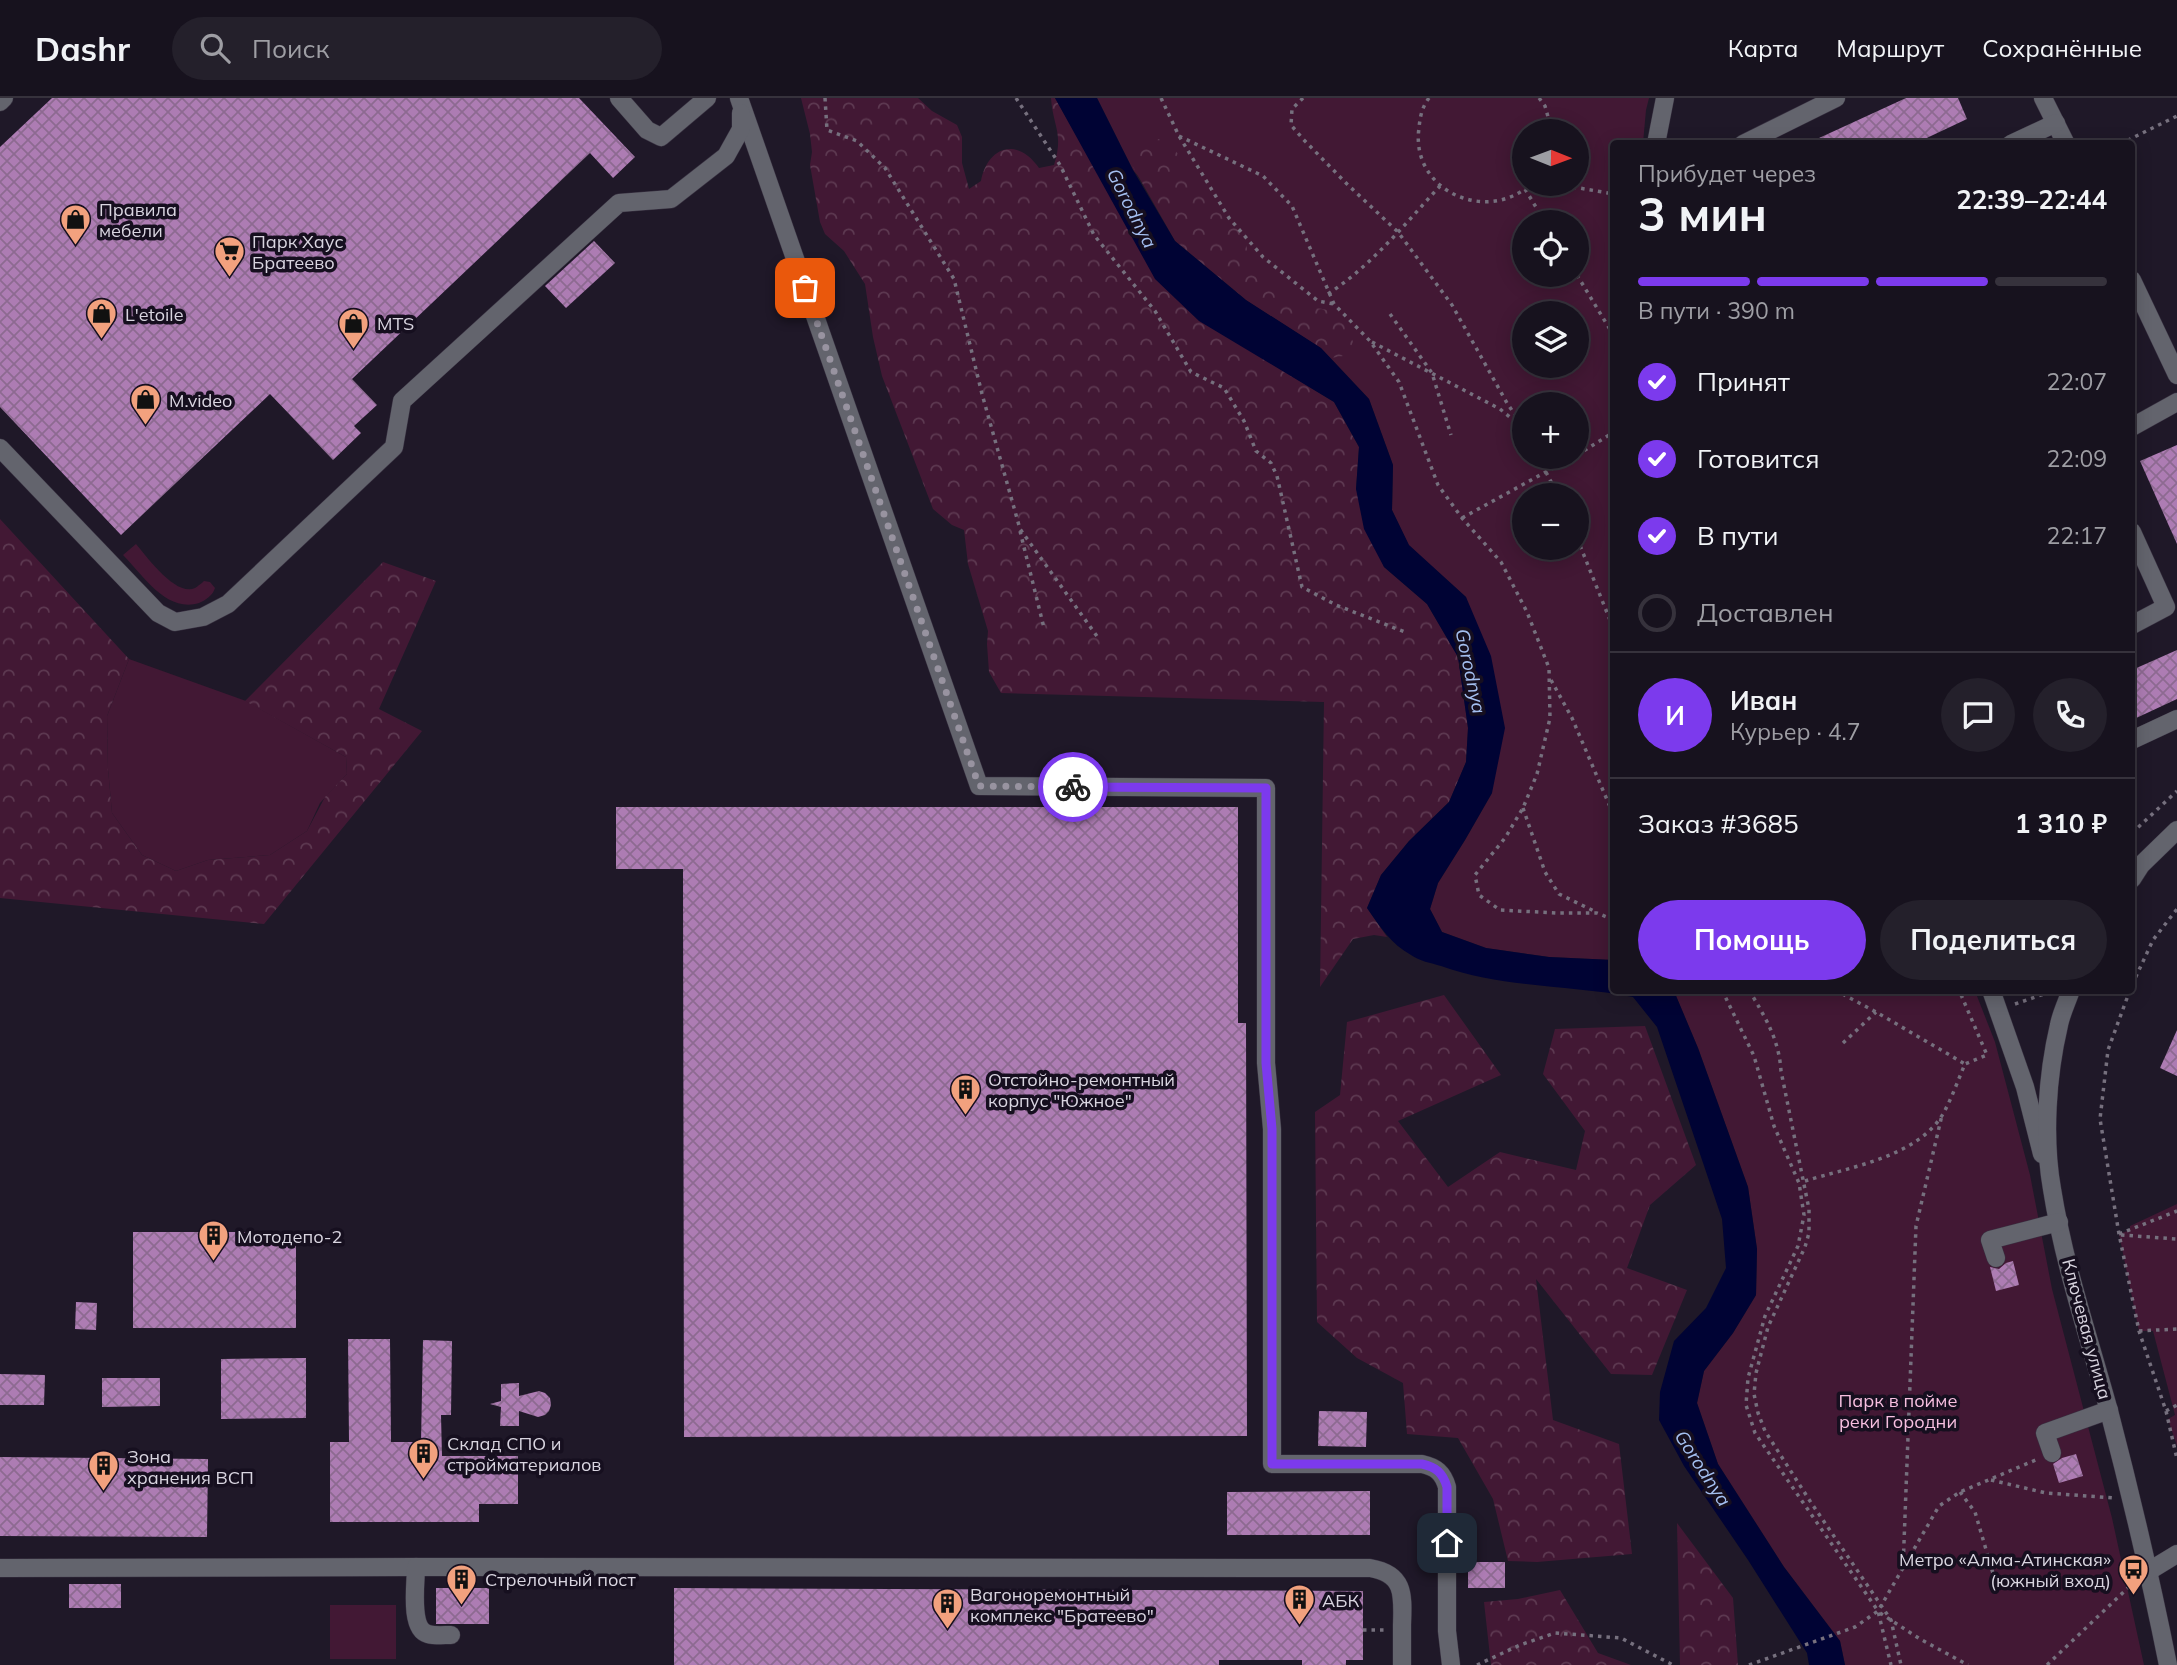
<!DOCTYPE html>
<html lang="ru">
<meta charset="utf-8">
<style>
:root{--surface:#17121e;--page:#24202b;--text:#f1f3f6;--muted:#9e9ea4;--line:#36323c;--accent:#7c3aed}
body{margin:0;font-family:Mulish,sans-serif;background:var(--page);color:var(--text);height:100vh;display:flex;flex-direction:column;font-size:26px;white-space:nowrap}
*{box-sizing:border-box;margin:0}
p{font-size:23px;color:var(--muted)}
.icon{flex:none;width:38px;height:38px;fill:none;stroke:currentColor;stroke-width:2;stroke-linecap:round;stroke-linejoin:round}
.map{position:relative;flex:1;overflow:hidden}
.drawer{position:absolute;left:1610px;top:42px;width:525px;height:854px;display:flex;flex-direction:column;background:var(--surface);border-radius:7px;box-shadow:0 4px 18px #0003,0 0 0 2px var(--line)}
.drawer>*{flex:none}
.needle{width:46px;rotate:91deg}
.tools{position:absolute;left:1512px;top:21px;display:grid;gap:14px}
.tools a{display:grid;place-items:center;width:77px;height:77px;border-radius:50%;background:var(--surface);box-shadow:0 4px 18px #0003,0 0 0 2px var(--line);font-size:35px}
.pin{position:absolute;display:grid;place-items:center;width:60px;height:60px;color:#fff;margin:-30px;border-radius:14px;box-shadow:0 4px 10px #0006}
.courier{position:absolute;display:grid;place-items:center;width:70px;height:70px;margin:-35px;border:5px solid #7c3aed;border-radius:50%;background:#fff;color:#222;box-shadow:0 2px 9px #0007}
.head em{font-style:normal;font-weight:700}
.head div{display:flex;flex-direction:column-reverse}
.head{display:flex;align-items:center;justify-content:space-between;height:119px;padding:0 28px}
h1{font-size:46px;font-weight:700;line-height:52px}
.bar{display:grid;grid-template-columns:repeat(4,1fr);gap:10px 7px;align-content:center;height:84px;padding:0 28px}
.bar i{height:9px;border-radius:5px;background:var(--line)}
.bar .selected{background:var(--accent)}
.bar p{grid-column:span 4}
.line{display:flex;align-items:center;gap:18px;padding:0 28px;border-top:2px solid var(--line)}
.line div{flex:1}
.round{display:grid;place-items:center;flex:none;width:74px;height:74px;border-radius:37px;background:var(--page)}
ol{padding:0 28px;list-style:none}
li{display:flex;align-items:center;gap:21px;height:77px}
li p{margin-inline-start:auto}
li .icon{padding:7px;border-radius:50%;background:var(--accent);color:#fff;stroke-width:4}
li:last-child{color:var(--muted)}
li i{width:38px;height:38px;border:4px solid var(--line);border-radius:50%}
.button{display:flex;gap:14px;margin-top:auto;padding:14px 28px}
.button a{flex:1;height:80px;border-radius:42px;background:var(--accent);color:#fff;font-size:28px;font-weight:700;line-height:80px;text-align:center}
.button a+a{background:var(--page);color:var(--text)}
header{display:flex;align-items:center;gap:42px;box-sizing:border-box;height:98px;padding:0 35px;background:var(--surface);border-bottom:2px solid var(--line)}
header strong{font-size:33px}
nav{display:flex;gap:38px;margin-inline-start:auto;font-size:24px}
.search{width:490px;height:63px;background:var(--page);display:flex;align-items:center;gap:18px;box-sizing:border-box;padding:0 24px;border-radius:38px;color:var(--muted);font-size:26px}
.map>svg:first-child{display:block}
</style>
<header>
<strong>Dashr</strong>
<div class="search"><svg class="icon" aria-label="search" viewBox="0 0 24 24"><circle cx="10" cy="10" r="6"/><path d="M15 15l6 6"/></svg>Поиск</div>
<nav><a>Карта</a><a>Маршрут</a><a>Сохранённые</a></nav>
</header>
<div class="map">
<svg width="2177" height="1567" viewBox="0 0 2177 1567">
<defs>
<pattern id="forest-crowns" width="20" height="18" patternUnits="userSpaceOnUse" patternTransform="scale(1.75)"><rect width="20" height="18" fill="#421834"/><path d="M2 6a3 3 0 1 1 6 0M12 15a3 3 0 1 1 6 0" fill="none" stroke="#5d3951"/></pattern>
<pattern id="building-cross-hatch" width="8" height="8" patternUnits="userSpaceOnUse" patternTransform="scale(1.75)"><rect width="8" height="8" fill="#ad7cb3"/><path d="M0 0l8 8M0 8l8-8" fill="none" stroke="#8d6a91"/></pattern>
</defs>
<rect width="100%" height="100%" fill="#1f1828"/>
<g fill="#421834" fill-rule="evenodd">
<path d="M1097,0H1649L1646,12L1643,45L1614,46L1613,862L1549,859L1486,850L1442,834L1430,811L1438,785L1465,742L1492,695L1466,499L1409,448L1392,412L1393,367L1369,301L1321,250L1246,202L1133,72ZM1524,33H1577V86H1524ZM1524,124H1577V177H1524ZM1524,215H1577V268H1524ZM1524,306H1577V359H1524ZM1524,397H1577V450H1524Z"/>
<path d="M136,446C147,459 176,499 195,490C197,489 203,484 204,483L210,484L215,490C213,497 206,502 199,505C166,515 143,477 123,457Z"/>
<path d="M129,561L246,603L346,659L347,676L320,705L307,733L270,757L208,762L176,773L142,757L112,715L108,671L107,618Z"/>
<path d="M1674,893H1975L1995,944L2030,1077L2052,1191L2112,1420L2144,1567H1845L1840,1543L1784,1469L1718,1366L1697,1305L1704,1273L1733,1235L1756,1197L1757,1151L1748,1089L1698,950Z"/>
<path d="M2177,1106V1348L2168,1321L2175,1317L2153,1233H2139L2119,1136L2130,1132V1128Z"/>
<rect x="330" y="1507" width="66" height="54"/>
</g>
<g fill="url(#forest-crowns)">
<path d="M801,0H918L932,13L957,27L962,39V65L969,91L981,83C985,59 1005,40 1028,58C1032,61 1036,66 1039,70L1054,67C1064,35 1053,29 1051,0H1055L1103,84L1272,266L1334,304L1359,349L1356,391L1384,469L1427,506L1458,559L1468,630L1466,664L1449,704L1409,743L1381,777L1367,810L1387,839L1374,837L1353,841L1320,889L1324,604L1001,595L989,574L987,546L988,533L968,466L964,432L952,427L933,411L882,278L873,239L865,186L844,153L825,136L820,124L810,67L812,54L810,36Z"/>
<path d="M1159,41L1171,46L1209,101L1239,111C1241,116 1245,121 1245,126C1247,139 1244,151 1252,163C1258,172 1281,196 1290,201C1326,220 1345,198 1355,253L1343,258L1331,260L1321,250L1246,202L1175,143L1120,46L1133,47Z"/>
<path d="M0,421L129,561L107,618L108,671L112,715L142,757L176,773L208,762L270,757L307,733L325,699L347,676L346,659L245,603L383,464L436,483L379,611L422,633L264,826L0,800Z"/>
<path d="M1444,897L1501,977L1398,1023L1448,1089L1500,1054L1576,1072L1585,1033L1543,976L1555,931L1645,928L1696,1067L1650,1107L1627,1170L1687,1192L1652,1277L1611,1276L1536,1181L1553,1322L1619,1346L1632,1456L1537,1464L1508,1463L1493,1401L1458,1340L1407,1336L1403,1285L1357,1260L1317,1224L1315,1014L1340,997L1347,924Z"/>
<path d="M1677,1425L1733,1500L1738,1567H1680Z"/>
<path d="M1560,1492L1598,1555L1631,1567H1491L1484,1504L1518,1501Z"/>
</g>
<path fill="#000334" d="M1055,0H1097L1133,72L1175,143L1246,202L1321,250L1369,301L1393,367L1392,412L1409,447L1466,499L1491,558L1505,630L1492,695L1465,742L1438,785L1430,811L1442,834L1486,850L1549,859L1613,862L1614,892L1674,893L1698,950L1748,1089L1757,1151L1756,1197L1733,1235L1704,1273L1697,1305L1718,1366L1784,1469L1840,1543L1845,1567H1809L1807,1555L1748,1462L1684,1368L1659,1322L1660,1294L1674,1243L1706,1210L1726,1170L1722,1121L1657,929L1633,899C1569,887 1503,890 1441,868C1431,865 1419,863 1411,857C1391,846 1380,829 1367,810L1381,777L1409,743L1449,704L1466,664L1468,630L1458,559L1427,506L1384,469L1364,431L1356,391L1359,349L1334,304L1199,223L1155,181Z"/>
<g fill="url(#building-cross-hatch)">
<path d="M52,0H579L635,59L613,80L590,55L352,281L377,307L354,328L361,335L333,362L270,296L121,437L0,309V49Z"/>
<path d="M1906,0H1958L1967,21L1914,46H1806Z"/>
<path d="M594,143L615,165L566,210L545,188Z"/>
<path d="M2177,347V446L2140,363Z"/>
<path d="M2177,552V601L2132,622V572Z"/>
<path d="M616,709H1238V925H1246L1247,1338L684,1339L683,771H616Z"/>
<path d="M2177,932V978L2160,970Z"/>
<rect x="133" y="1134" width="163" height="96"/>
<path d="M2013,1163L2019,1187L1996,1193L1990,1169L1999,1171L2006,1165Z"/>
<path d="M76,1204L97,1205L96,1232L75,1231Z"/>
<path d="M348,1241H390L391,1344H421L423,1242L452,1243L451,1317H441L442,1358H518V1406H479V1424H330V1344H349Z"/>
<path d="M306,1260V1320L221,1321V1261Z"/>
<path d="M0,1276L45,1277L44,1307H0Z"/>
<path d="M102,1280H160V1308L102,1309Z"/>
<path d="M519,1285V1298L539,1293L545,1295L550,1300L551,1307L549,1313L545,1317L538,1319L519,1313V1328H500L501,1309L490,1306L501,1303V1286Z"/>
<path d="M1319,1313L1367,1314L1366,1349L1318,1348Z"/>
<path d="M2076,1356L2083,1378L2059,1385L2053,1366L2062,1360Z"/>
<path d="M0,1359L208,1361L207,1439L0,1438Z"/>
<path d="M1370,1393V1437H1227V1394Z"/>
<rect x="1468" y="1464" width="37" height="26"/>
<rect x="69" y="1486" width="52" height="24"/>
<rect x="436" y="1490" width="53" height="36"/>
<path d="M674,1490L1363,1493V1562H1346V1567H1302V1562H1219V1567H674Z"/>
</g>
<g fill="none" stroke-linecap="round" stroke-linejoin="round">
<defs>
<g id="minor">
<path d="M619,0L647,32L661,39L707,0"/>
<path d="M739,0L979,688L1266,690V965L1272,1031V1366H1422C1436,1369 1443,1375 1447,1389V1533L1451,1567"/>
<path d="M2043,0L2066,46"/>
<path d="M0,4L4,0"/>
<path d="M1656,46L1665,0"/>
<path d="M1743,46L1836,0"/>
<path d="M2011,46L2056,25"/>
<path d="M2132,182L2177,277"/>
<path d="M2132,329L2177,304"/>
<path d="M0,350L158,515L175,524L203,519L228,506L394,349L402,303L619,105L671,101L726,58L741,31V15"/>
<path d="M2132,434L2166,509L2132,527"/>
<path d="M2132,642L2177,621"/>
<path d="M2132,781L2141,767L2177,732"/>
<path d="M1991,892L2025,989L2042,1056"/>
<path d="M2071,892C2067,904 2061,916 2059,927C2047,978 2043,1040 2052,1091C2064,1167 2089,1240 2109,1313C2131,1397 2151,1482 2168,1567"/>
<path d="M1996,1160L1990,1142L2059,1124"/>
<path d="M2052,1355L2045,1335L2109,1312"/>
<path d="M0,1470L416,1469"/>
<path d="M2149,1473L2177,1456"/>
<path d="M451,1537C444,1537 435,1538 428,1536C409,1531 416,1485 416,1469L1370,1470C1405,1476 1403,1497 1402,1527C1402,1540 1402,1554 1402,1567"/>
</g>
</defs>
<use href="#minor" stroke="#393242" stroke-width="19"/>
<g stroke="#76707e" stroke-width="3.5" stroke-dasharray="3.5 5" stroke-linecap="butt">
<path d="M825,0L827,32L857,43L885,70L954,181L982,296L1020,431L1099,541"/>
<path d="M1016,0L1060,67L1094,137L1155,213L1191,274L1224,290L1244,323L1256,353L1271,365L1277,378L1302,489L1336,507L1405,534"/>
<path d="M1161,0L1179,38L1229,120L1263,159L1318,203L1334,206"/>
<path d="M1303,0L1292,11L1291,27L1303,41L1347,86L1398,134L1452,207L1507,305L1524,330"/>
<path d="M1429,0C1422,9 1420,19 1419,30C1410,92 1486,127 1531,86"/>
<path d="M1539,0L1545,8L1552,33"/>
<path d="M1179,38L1263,78L1292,108L1334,206L1370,243L1399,284L1438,387L1462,420L1501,464L1527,514L1549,570L1550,620L1537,676L1523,710L1505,740L1475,777L1479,797L1500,812L1556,815H1597L1614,822"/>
<path d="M2120,46L2177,18"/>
<path d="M1556,86L1614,96"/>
<path d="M1525,91L1545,124"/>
<path d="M1577,177L1614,238"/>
<path d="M1328,196C1372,167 1405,126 1440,88"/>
<path d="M1390,216L1432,275L1451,337"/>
<path d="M1372,244L1500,311L1523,330"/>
<path d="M1577,357L1614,334"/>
<path d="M1538,359L1558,397"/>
<path d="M1462,420L1573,359"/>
<path d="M1020,433L1044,530"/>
<path d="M1577,440L1614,532"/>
<path d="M1551,582L1572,620L1614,718"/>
<path d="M1523,710L1545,774L1559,796L1596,814"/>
<path d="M2132,735L2177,693"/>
<path d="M2132,887L2153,842L2177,811"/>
<path d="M1722,892L1754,958L1774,1028L1799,1085L1804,1117L1798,1148L1765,1218L1748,1280L1746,1307L1755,1335L1878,1513L1891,1567"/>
<path d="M1749,892C1765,919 1779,941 1781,973L1809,1111V1135L1805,1149L1768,1229L1756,1275L1754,1296L1758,1315L1765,1333L1810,1403L1891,1522L1901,1567"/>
<path d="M1835,892L1876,914L1965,966"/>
<path d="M2130,892L2108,952L2100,1021L2119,1136L2139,1233L2166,1313L2177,1361"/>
<path d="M2015,906L2047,895L2048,892"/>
<path d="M1843,945L1876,914"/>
<path d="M1805,1083C1850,1069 1917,1059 1943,1016C1952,1000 1958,982 1965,966L1987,957L1959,892"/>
<path d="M2119,1136L2177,1113"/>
<path d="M2121,1137L2177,1141"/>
<path d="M2139,1233L2177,1231"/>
<path d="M2166,1313L2177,1307"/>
<path d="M1991,1382L2046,1395L2114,1400"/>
<path d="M1960,1394L1975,1414L1997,1489"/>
<path d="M1903,1471L1916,1128L1942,1017"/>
<path d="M1880,1515L1920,1541L1968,1567"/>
<path d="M1363,1532H1387"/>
<path d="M1477,1567L1520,1547L1555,1535L1621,1540L1673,1567"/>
<path d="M1749,1567L1855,1529L1878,1513L1939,1408L1960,1394L2038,1361"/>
<path d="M2047,1567L2132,1486"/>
</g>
<use href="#minor" stroke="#63646d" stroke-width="18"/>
</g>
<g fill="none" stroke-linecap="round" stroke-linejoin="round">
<path stroke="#9893a0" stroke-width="7" stroke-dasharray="0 12.6" d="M805,190L979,688L1073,689"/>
<path stroke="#7c3aed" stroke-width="9" d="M1073,689L1266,690V965L1272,1031V1366H1422C1436,1369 1443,1375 1447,1389V1445"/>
</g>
<defs>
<symbol id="shop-pin" viewBox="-11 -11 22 30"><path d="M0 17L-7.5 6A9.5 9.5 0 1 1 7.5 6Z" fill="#f2a17e" stroke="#160f1f"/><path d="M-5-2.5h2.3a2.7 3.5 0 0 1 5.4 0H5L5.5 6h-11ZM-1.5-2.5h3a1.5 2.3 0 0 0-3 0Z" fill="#111"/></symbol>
<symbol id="supermarket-pin" viewBox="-11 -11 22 30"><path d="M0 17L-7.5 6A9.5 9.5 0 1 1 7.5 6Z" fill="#f2a17e" stroke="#160f1f"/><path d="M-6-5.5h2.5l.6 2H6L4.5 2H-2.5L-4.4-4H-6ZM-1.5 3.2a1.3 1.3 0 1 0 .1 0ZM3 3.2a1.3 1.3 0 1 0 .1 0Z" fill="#111"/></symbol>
<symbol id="building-pin" viewBox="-11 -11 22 30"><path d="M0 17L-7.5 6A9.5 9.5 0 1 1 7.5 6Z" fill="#f2a17e" stroke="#160f1f"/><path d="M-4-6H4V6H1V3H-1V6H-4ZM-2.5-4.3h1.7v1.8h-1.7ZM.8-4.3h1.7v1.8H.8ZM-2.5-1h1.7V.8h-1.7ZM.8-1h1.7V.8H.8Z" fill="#111"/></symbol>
<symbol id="bus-pin" viewBox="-11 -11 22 30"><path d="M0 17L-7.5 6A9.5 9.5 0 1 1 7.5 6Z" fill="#f2a17e" stroke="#160f1f"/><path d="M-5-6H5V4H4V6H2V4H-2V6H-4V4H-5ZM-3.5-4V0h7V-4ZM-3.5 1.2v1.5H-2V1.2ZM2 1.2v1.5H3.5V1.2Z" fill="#111"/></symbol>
</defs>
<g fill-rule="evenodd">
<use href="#shop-pin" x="58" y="104" width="35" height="47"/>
<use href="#supermarket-pin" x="212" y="136" width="35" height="47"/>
<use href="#shop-pin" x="84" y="198" width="35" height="47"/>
<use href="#shop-pin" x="336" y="208" width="35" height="47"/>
<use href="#shop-pin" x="128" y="284" width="35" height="47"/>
<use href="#building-pin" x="948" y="974" width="35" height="47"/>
<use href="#building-pin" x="196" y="1120" width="35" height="47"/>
<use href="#building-pin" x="406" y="1338" width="35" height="47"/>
<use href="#building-pin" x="86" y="1350" width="35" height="47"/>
<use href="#bus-pin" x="2116" y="1454" width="35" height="47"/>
<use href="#building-pin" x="444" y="1464" width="35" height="47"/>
<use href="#building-pin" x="1282" y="1484" width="35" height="47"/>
<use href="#building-pin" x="930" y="1488" width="35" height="47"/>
</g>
<g text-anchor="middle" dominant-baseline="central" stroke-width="7" stroke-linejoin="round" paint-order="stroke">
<g font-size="18" fill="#d9d5e0" stroke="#160f1f" text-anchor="start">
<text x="99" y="111">Правила<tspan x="99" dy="21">мебели</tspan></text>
<text x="252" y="143">Парк Хаус<tspan x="252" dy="21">Братеево</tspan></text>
<text x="125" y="216">L'etoile</text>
<text x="377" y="225">MTS</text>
<text x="169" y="302">M.video</text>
<text x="988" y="981">Отстойно-ремонтный<tspan x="988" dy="21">корпус "Южное"</tspan></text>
<text x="237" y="1138">Мотодепо-2</text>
<text x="447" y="1345">Склад СПО и<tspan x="447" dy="21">стройматериалов</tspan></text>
<text x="127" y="1358">Зона<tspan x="127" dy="21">хранения ВСП</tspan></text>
<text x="2111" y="1461" text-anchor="end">Метро «Алма-Атинская»<tspan x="2111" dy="21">(южный вход)</tspan></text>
<text x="485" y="1481">Стрелочный пост</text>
<text x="970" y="1496">Вагоноремонтный<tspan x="970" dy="21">комплекс "Братеево"</tspan></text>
<text x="1322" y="1502">АБК</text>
</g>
<g font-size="18" fill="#d9d5e0" stroke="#160f1f">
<text transform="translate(2087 1231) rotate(75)">Ключевая улица</text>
</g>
<g font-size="18" fill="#f7bfe0" stroke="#160f1f">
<text x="1898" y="1302">Парк в пойме<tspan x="1898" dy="21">реки Городни</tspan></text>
</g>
<g font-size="19" font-style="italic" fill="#a4bff0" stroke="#160f1f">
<text transform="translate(1132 110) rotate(63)">Gorodnya</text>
<text transform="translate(1471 573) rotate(78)">Gorodnya</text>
<text transform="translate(1703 1370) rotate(57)">Gorodnya</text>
</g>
</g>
</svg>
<div class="tools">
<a><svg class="needle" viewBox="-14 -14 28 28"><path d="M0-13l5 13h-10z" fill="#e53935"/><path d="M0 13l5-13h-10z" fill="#9e9ea4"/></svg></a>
<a><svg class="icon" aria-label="locate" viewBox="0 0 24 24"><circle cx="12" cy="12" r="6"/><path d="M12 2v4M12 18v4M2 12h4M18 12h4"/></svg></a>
<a><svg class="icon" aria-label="layers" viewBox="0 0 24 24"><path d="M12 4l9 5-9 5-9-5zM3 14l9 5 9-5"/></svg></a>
<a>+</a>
<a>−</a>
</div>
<div class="pin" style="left:805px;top:190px;background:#ea580c"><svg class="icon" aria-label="bag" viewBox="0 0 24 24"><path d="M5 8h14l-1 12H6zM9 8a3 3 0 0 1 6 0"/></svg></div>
<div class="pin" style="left:1447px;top:1445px;background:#1f2937"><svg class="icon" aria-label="home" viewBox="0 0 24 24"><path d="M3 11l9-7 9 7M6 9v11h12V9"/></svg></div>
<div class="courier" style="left:1073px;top:689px"><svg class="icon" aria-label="bike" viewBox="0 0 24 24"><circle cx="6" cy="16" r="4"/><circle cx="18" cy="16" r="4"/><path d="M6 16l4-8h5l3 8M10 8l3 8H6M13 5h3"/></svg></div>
<section class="drawer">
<div class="head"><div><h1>3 мин</h1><p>Прибудет через</p></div><em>22:39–22:44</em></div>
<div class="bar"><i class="selected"></i><i class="selected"></i><i class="selected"></i><i></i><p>В пути · 390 m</p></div>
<ol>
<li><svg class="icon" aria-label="check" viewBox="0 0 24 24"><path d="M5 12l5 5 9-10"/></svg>Принят<p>22:07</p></li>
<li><svg class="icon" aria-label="check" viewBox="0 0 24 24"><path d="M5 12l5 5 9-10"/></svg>Готовится<p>22:09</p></li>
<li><svg class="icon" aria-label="check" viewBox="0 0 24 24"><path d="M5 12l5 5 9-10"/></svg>В пути<p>22:17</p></li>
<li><i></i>Доставлен</li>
</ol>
<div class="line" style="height:126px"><b class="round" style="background:var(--accent);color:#fff">И</b><div><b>Иван</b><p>Курьер · 4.7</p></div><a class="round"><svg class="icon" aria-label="chat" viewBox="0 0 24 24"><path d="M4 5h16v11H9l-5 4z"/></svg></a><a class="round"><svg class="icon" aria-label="phone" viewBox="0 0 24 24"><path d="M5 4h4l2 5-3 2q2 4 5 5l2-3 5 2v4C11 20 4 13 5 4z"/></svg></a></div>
<div class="line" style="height:91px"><div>Заказ #3685</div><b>1 310 ₽</b></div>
<div class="button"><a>Помощь</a><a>Поделиться</a></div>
</section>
</div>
